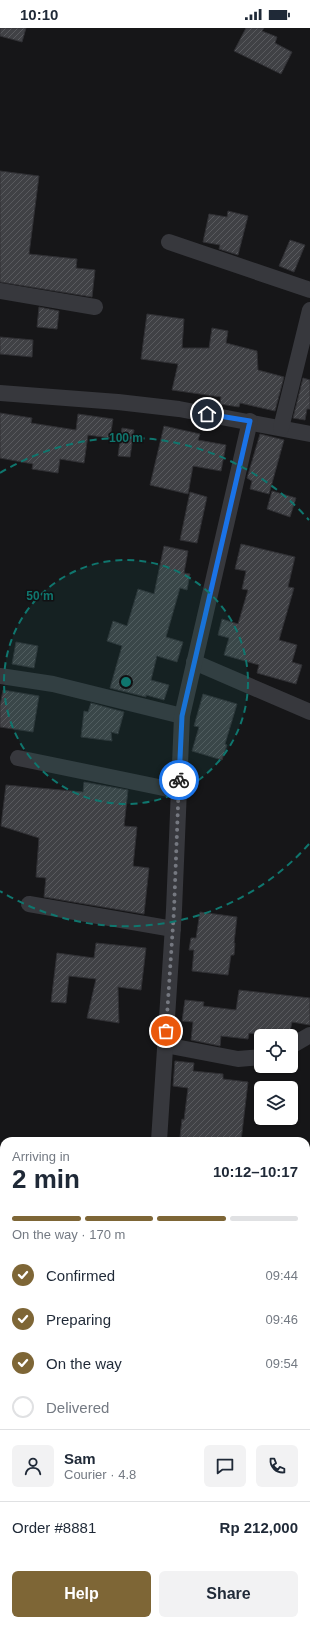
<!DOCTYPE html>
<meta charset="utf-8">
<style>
:root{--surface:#fff;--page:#f2f2f3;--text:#1f2937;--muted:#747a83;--line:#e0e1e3;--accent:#7e6636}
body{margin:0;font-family:Arial,sans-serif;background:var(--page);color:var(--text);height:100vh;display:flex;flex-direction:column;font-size:15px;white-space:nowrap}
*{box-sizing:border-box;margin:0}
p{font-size:13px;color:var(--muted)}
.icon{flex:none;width:22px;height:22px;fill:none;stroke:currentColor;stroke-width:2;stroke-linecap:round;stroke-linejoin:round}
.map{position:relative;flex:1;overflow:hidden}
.sheet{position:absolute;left:0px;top:1109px;width:310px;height:488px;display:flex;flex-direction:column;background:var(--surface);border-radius:12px 12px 0 0;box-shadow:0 1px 3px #0004}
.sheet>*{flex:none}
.fabs{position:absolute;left:254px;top:1001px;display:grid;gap:8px}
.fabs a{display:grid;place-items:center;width:44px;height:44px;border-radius:6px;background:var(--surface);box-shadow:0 1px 3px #0004;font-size:20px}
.pin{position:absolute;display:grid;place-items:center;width:34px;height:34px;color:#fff;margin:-17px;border:2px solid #fff;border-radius:50%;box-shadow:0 1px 4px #0007}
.courier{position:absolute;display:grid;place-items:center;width:40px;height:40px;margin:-20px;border:3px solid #1a73e8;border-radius:50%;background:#fff;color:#222;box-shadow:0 1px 5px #0007}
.headline em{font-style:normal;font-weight:700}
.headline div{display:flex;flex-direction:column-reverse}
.headline{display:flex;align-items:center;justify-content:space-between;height:68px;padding:0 12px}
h1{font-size:26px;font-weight:700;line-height:30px}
.bar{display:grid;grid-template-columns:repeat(4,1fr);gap:6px 4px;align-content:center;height:48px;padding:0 12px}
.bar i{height:5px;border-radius:3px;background:var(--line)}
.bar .current{background:var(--accent)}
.bar p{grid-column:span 4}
.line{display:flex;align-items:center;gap:10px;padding:0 12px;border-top:1px solid var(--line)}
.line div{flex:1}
.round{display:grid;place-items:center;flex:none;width:42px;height:42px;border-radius:6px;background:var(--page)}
ol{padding:0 12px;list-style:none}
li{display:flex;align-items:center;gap:12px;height:44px}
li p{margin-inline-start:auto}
li .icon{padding:4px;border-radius:50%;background:var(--accent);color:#fff;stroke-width:4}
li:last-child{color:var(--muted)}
li i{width:22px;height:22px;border:2px solid var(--line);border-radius:50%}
.button{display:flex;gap:8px;margin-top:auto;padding:8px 12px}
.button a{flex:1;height:46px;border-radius:6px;background:var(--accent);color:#fff;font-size:16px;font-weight:700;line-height:46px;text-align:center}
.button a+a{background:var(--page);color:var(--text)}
.status{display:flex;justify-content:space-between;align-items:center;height:28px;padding:0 20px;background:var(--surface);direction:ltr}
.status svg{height:11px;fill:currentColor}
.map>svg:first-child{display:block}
</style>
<div class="status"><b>10:10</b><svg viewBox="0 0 49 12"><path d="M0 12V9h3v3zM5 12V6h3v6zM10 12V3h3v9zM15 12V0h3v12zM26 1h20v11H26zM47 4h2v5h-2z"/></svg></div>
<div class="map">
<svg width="310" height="1597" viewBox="0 0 310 1597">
<defs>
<pattern id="building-hatch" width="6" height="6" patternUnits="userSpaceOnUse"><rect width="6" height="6" fill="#404145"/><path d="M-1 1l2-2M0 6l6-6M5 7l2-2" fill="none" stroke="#595a5e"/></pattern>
</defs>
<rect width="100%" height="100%" fill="#161618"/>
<g fill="url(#building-hatch)" stroke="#303034">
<path d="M0,0H26L22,14L0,8Z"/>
<path d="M246,0H264L262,3L277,9L275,15L292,24L281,46L234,23Z"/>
<path d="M0,143L39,148L29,226L77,231L76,240L95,242L92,269L0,254Z"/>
<path d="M228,183L248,188L238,227L219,221L220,217L203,214L209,186L227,189Z"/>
<path d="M290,212L305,217L294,244L279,238Z"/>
<path d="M39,279L59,283L57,301L37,299Z"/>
<path d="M147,286L184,291L182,320H209L212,300L228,303L226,315L257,323L258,342L284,349L275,383L240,375L239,379L220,376L221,369L172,362L178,336L141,331Z"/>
<path d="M0,309L33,312L32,329L0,326Z"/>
<path d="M303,350L310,352V381H307L305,392L293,390Z"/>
<path d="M0,385L32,390L31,395L76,402L78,386L113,391L110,410L88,407L84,435L60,431L58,445L32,441L33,436L0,430Z"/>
<path d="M164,398L200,406L198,412L226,417L221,443L193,438L188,466L150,457Z"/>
<path d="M122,400L134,402L130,429L118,428Z"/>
<path d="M260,406L284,412L269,466L250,461L252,453L247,450Z"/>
<path d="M272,463L296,470L290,489L267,481Z"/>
<path d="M190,464L207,469L197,515L180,512Z"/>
<path d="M241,516L295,529L288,559L294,560L279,612L297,617L292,634L302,637L296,656L257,645L259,637L224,627L229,610L218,607L222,591L238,596L248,562L242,561L246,543L235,541Z"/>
<path d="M164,518L188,523L184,545L190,546L187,562L180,560L166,609L183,614L177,634L157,628L151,652L169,657L164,672L146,667V669L110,660L122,618L107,613L113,593L127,598L138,561L154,566Z"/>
<path d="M16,614L38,618L34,640L12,636Z"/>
<path d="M3,662L39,668L33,704L0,699V678Z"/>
<path d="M203,666L237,676L225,716L227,717L222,732L192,723L199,699L194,698Z"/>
<path d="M91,675L124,684L118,706L111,704L112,713L81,709L84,683L88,684Z"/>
<path d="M84,754L128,762L124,798L137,799L133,838L149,840L144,886L44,869L46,850L36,849L39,810L1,798L6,757L83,764Z"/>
<path d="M200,884L237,889L234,915H235L234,927H231L228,947L192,943L194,922H189L191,910H196Z"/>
<path d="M96,915L146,920L141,962L118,959L119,995L87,990L96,951L69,948L66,975L51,974L57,925L94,930Z"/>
<path d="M239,962L310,970V997L292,994L289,1008H271L249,1005L248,1011L221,1008L220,1018L191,1012L193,994L182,993L185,972L204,974L203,978L236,982Z"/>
<path d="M175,1033L194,1035L193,1043L223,1046V1051L248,1054L241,1113H210L180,1109L182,1091L184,1092L188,1060L173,1058Z"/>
</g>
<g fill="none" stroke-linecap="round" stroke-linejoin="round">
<g stroke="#37383d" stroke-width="16">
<path d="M169,214L310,262"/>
<path d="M0,263L95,279"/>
<path d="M0,365L118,374L179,381L310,406"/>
<path d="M281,400L310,282"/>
<path d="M194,634L310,684"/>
<path d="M0,648L53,656L182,688"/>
<path d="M18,730L178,763"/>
<path d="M29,876L173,901"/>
<path d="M165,1017L238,1031L261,1029"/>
<path d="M291,1018L310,1007"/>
<path d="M159,1113L174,882L182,688L250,393"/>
<path d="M0,1203L4,1204"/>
<path d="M306,1305L310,1306"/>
<path d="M142,1597V1593"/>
</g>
</g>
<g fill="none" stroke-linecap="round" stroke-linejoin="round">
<path stroke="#757880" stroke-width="4" stroke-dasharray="0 7.2" d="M166,1003L174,882L179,752"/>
<path stroke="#1a73e8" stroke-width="5" d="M179,752L182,688L250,393L207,386"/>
</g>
<circle cx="126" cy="654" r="122" fill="#0f766e" fill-opacity=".12"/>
<g fill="none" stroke="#0f766e" stroke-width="2" stroke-dasharray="7 5">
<circle cx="126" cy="654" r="122"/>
<path d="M309 816A244 244 0 0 1 0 863M0 445A244 244 0 0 1 309 492"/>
</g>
<circle cx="126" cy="654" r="6" fill="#0f766e" stroke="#111113" stroke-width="2"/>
<g font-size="12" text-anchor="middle" font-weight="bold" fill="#0f766e" stroke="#111113" stroke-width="3" stroke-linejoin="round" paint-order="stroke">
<text x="126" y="414">100 m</text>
<text x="40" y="572">50 m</text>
</g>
</svg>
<div class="fabs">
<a><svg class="icon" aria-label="locate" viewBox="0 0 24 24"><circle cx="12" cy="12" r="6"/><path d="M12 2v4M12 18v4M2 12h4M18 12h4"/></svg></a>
<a><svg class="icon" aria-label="layers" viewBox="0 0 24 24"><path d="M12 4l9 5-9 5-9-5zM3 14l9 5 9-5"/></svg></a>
</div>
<div class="pin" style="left:166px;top:1003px;background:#ea580c"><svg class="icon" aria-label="bag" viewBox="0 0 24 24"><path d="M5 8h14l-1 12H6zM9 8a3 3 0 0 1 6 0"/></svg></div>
<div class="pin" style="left:207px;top:386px;background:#1f2937"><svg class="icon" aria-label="home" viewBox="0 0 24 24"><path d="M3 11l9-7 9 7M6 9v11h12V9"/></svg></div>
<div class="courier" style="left:179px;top:752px"><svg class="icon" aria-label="bike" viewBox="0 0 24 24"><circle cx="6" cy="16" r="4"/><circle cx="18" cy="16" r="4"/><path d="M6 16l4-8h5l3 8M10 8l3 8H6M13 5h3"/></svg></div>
<section class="sheet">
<div class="headline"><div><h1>2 min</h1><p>Arriving in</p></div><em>10:12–10:17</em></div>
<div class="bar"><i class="current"></i><i class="current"></i><i class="current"></i><i></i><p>On the way · 170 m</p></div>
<ol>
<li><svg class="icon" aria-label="check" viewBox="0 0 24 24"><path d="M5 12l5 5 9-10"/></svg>Confirmed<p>09:44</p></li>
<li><svg class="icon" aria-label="check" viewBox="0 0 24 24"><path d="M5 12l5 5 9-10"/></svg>Preparing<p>09:46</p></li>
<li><svg class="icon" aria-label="check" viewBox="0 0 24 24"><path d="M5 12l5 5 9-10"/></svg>On the way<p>09:54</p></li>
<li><i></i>Delivered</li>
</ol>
<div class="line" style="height:72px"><a class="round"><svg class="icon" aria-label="person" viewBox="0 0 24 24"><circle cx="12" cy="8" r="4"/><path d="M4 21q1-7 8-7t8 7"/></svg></a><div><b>Sam</b><p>Courier · 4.8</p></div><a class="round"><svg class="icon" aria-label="chat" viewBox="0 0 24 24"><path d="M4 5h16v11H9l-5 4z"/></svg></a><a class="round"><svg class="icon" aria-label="phone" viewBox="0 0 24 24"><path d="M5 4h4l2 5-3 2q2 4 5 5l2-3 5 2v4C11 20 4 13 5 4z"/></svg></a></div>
<div class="line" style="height:52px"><div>Order #8881</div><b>Rp 212,000</b></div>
<div class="button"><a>Help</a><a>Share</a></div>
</section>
</div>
